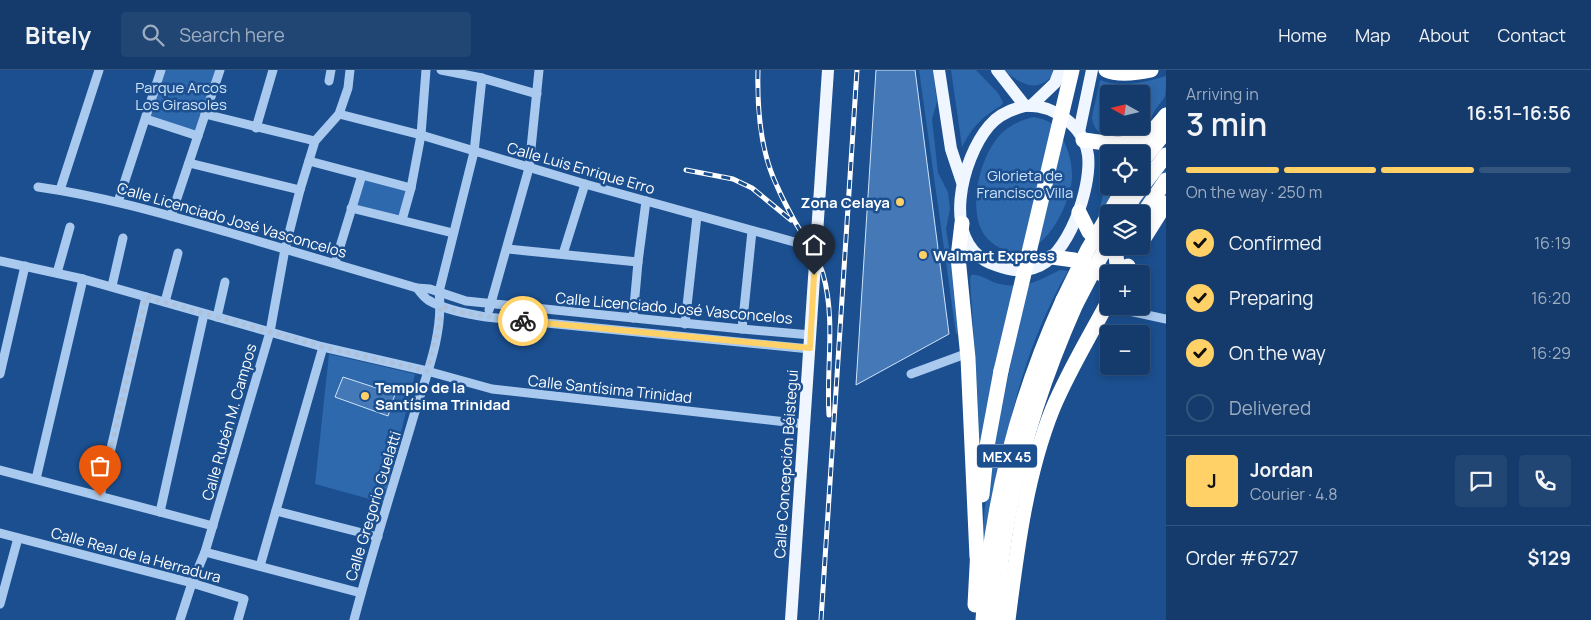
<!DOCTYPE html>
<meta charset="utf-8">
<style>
:root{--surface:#143b6b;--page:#214673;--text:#f1f3f6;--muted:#9dadc1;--line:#33557e;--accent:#ffd166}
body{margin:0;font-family:Manrope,sans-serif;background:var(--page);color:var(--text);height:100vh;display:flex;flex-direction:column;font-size:19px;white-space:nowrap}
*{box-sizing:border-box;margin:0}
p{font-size:16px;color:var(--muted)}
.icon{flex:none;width:28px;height:28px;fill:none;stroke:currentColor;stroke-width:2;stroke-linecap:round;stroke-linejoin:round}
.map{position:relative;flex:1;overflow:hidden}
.drawer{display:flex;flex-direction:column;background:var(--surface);width:425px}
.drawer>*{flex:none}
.needle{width:32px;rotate:278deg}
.buttons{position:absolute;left:1100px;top:15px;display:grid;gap:10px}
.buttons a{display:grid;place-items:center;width:50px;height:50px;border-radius:5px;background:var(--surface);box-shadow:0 2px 8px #0003,0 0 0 1px var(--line);font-size:25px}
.pin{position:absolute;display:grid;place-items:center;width:42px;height:42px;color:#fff;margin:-51px -21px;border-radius:50% 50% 50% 0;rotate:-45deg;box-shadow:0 0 5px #0007}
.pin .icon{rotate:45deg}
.courier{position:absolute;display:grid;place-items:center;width:50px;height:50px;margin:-25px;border:4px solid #ffd166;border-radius:50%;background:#fff;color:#222;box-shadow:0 1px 6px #0007}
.summary em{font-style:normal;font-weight:600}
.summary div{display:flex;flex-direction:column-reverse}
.summary{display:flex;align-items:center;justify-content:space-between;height:85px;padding:0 20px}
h1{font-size:32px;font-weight:600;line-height:38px}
.bar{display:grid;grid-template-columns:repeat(4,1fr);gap:8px 5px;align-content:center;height:60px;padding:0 20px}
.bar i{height:6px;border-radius:4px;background:var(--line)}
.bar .current{background:var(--accent)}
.bar p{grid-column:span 4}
.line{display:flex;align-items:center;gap:12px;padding:0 20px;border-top:1px solid var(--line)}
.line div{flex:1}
.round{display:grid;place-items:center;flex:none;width:52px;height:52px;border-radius:5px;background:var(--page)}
ol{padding:0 20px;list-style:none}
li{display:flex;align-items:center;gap:15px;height:55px}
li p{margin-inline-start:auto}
li .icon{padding:5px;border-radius:50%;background:var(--accent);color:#111;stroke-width:4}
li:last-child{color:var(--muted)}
li i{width:28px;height:28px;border:2px solid var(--line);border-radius:50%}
header{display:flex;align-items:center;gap:30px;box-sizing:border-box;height:70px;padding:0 25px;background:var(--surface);border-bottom:1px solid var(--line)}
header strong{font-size:24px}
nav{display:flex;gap:28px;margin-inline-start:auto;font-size:18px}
.search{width:350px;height:45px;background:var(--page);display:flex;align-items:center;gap:12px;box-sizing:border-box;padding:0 18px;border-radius:5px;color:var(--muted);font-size:19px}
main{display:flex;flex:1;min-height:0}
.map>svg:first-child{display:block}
</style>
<header>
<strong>Bitely</strong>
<div class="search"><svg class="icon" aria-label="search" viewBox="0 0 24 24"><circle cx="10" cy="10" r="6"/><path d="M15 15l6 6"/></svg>Search here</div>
<nav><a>Home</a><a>Map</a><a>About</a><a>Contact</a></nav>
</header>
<main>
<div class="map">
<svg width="1166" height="550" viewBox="0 0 1166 550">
<rect width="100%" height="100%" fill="#1b4f8f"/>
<g fill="#2e69ad" fill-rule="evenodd">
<path d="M163,0H216L195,62L147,48Z"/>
<path d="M919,0H933L937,32L932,49L938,103L948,122L950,139L946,159L963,263L956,264Z"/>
<path d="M951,0H976L998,23L1003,32L1002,35C982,47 973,56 962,77Z"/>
<path d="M1003,0H1058C1038,24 1025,17 1003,0Z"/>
<path d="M1166,6C1166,12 1166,21 1165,26C1163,31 1157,36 1154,42C1150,48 1151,53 1145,58C1129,71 1094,74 1092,47L1100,10C1121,18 1145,12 1166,6ZM1109,24H1141V56H1109Z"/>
<path d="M1033,47C1039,48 1047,50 1051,53C1056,56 1060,63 1062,68C1070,81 1074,101 1071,116C1065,145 1039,195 1002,179C994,175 986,169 982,161C968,134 981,82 1003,62C1012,54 1022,50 1033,47Z"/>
<path d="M1151,70L1144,81L1166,101L1137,144H1109L1097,150L1103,125L1102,79C1120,83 1134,77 1151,70ZM1109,84H1141V116H1109Z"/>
<path d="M364,108L409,120L402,146L353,135Z"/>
<path d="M1060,200L1068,201C1015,291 999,397 982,498L983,455L990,392L1015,274L979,396L978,332L970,209L971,205C979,204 986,209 993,212C1021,221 1036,212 1060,200Z"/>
<path d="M329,284L415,304L384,433L315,414Z"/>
</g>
<g fill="#4478b7" stroke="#cfe3fa">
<path d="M876,0H915L949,264L856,315Z"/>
<path d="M343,307L395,324L388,346L335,327Z"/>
</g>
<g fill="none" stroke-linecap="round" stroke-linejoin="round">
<g stroke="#a9c9ee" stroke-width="9">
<path d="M441,0L482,8L537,24"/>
<path d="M329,11L331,0"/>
<path d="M205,44L315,71"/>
<path d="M339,44L421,65L585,114L816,178"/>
<path d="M146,49L198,66"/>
<path d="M256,58L273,0"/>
<path d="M309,91L411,118"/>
<path d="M189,93L300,120"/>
<path d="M38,117C102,126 164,144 227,162C290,181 354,199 417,218L430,219L466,231L742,259L811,265"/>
<path d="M60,120L99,0"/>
<path d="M118,132L161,0"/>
<path d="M351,138L453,163"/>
<path d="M171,146L220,0"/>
<path d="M402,150L411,118L421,65L426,0"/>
<path d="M507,179L638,192"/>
<path d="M563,184L585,114"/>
<path d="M0,191L83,209L323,277L427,301L492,319L804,354"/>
<path d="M335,193L362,105"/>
<path d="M57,203L70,157"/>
<path d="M112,216L123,168"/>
<path d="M417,218C420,222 424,227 428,230C445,240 467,244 486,247L810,279"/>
<path d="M165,232L178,183"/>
<path d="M1106,236L1166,249"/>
<path d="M489,240L529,98L539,0"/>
<path d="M217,247L225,212"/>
<path d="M633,248L638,192L646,131"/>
<path d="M685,254L697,146"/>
<path d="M742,259L752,161"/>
<path d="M0,304L25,196"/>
<path d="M911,304L968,283"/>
<path d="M0,400L213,456"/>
<path d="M36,409L83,209"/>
<path d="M100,426L146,227"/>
<path d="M276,441L378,467"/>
<path d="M160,442L204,244"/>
<path d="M0,463L192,513L244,529L238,550"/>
<path d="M205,482L361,523"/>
<path d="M260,496L323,277"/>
<path d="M0,534L18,468"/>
<path d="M180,550L192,513L205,482L270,262L285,179L300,120L315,71L339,44L348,18L350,0"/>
<path d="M354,550C372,481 394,413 414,345C426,306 444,263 439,222L474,82L482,8"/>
</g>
<g stroke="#f0f6ff" stroke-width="12">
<path d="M939,0L951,79L962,112"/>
<path d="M997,0L1025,36"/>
<path d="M1025,36C1053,34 1084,56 1088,85C1092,117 1068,189 1034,198C1018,203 1005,199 990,193C940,171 962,88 989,56C998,45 1012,39 1025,36Z"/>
<path d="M1031,36L1055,13L1060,0"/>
<path d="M1079,62L1092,0"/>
<path d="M791,550L828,0"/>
</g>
<g stroke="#fff" stroke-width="15">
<path d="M1106,0C1119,6 1137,3 1151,0"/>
<path d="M1083,70C1125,75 1138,81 1166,45"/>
<path d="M1141,93L1166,61"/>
<path d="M1079,142L1089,162L1116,185L1118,204"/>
<path d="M1109,144L1125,116"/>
<path d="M1124,144L1134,127L1166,85"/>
<path d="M1141,147L1166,110"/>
<path d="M962,153L958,187L968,288L977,487"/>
<path d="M1141,173L1166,133"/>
<path d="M1052,187L1074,190L1104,205L1128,196"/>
<path d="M982,425L987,376L1001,301"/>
<path d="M975,535L978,478"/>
<path d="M983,550C990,439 1017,331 1063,230"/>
<path d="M996,550C1001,440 1031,335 1076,234"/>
<path d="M1008,550C1017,479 1026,405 1053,338C1069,300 1090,266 1109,230"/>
</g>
<defs>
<g id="rail">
<path d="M758,0C757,39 760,81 777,116C782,128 788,139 794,150C804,168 817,184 823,204C836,250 826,298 829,345"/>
<path d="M686,100L733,109L752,118L791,150"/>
<path d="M821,550L857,0"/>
</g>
</defs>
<use href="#rail" stroke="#fff" stroke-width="5"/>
<use href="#rail" stroke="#1b4f8f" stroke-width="3" stroke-dasharray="9" stroke-linecap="butt"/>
<g stroke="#fff" stroke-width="15">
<path d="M1063,230L1088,179L1109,144"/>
<path d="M1076,234L1109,171"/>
<path d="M1001,301L1072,0"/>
</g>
</g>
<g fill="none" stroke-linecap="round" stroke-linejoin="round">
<path stroke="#afc1d8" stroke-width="5" stroke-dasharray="0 9" d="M100,426L146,227L323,277L427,301L440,252V236L464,243L523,251"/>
<path stroke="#ffd166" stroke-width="6" d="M523,251L810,278L814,205"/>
</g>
<g fill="#ffd166" stroke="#1b4f8f" stroke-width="2">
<circle cx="900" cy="132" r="5"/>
<circle cx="923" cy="185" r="5"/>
<circle cx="365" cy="326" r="5"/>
</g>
<g text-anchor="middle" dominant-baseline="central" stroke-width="5" stroke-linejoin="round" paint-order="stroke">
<rect fill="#1b4f8f" stroke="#bbcadd" stroke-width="1" x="977" y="374.5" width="60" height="23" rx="4"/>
<g font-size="14" font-weight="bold" fill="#fff">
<text x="1007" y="386">MEX 45</text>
</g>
<g font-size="15" fill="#cfe3fa" stroke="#1b4f8f">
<text x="181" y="17">Parque Arcos<tspan x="181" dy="17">Los Girasoles</tspan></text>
<text x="1025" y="105">Glorieta de<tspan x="1025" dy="17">Francisco Villa</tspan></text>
</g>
<g font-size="15" fill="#fff" stroke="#1b4f8f">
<text transform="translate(581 98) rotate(16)">Calle Luis Enrique Erro</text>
<text transform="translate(232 150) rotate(16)">Calle Licenciado José Vasconcelos</text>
<text transform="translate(674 238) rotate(5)">Calle Licenciado José Vasconcelos</text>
<text transform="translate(610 319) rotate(6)">Calle Santísima Trinidad</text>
<text transform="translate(229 352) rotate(-74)">Calle Rubén M. Campos</text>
<text transform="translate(786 394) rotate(-86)">Calle Concepción Béistegui</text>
<text transform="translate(373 436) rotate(-73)">Calle Gregorio Guelatti</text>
<text transform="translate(136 485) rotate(15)">Calle Real de la Herradura</text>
</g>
<g font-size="15" font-weight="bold" fill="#fff" stroke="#1b4f8f" text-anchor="start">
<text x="890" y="132" text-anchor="end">Zona Celaya</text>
<text x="933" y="185">Walmart Express</text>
<text x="375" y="317">Templo de la<tspan x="375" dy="17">Santísima Trinidad</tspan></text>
</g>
</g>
</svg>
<div class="buttons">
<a><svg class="needle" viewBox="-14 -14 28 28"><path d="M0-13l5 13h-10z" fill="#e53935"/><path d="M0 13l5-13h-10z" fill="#9dadc1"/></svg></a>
<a><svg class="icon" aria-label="locate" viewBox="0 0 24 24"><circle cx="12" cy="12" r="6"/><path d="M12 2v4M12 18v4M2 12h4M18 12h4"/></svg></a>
<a><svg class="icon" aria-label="layers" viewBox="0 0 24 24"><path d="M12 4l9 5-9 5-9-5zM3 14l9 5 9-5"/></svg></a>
<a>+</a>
<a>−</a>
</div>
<div class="pin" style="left:100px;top:426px;background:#ea580c"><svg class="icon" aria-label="bag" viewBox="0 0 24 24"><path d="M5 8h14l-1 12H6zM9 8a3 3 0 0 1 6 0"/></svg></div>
<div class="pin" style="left:814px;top:205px;background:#1f2937"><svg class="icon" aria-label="home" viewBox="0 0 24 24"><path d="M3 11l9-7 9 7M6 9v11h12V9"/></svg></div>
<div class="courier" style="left:523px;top:251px"><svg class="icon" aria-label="bike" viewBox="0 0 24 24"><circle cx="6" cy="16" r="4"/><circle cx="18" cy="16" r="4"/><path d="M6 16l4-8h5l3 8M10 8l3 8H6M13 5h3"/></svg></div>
</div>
<section class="drawer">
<div class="summary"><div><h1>3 min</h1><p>Arriving in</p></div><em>16:51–16:56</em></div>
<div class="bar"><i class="current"></i><i class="current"></i><i class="current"></i><i></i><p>On the way · 250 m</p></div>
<ol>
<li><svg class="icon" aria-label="check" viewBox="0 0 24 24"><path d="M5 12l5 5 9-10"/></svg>Confirmed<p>16:19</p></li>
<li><svg class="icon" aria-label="check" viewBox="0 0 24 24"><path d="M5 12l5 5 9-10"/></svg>Preparing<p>16:20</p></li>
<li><svg class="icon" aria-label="check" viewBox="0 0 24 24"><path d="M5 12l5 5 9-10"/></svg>On the way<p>16:29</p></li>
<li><i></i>Delivered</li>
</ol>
<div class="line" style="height:90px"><b class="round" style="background:var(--accent);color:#111">J</b><div><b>Jordan</b><p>Courier · 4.8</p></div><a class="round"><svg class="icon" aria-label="chat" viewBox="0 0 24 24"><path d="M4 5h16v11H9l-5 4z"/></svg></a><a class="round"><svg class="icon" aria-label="phone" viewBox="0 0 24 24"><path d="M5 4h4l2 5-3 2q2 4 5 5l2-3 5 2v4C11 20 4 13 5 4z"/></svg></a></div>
<div class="line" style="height:65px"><div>Order #6727</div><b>$129</b></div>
</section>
</main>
